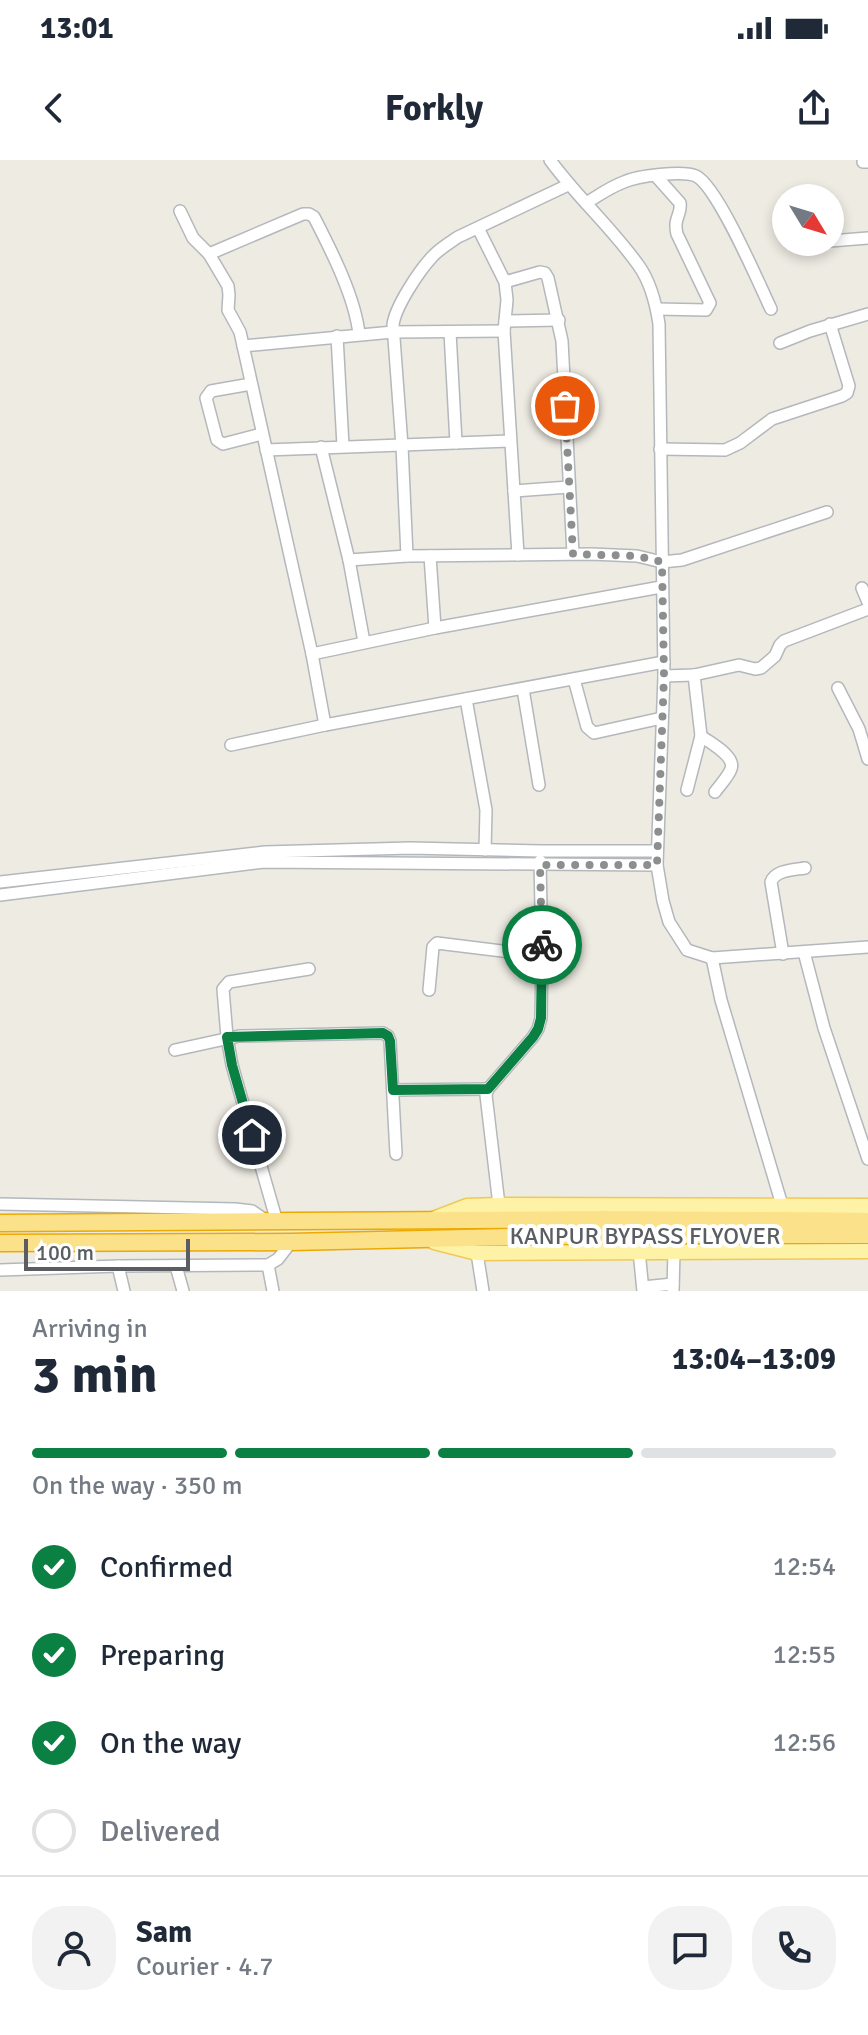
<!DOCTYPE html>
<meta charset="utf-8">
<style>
:root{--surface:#fff;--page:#f2f2f3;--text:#1f2937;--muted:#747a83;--line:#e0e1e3;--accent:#0b8043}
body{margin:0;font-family:Signika,sans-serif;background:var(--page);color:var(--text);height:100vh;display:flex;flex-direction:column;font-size:30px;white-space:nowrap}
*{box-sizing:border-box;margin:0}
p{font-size:26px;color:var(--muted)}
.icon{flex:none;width:44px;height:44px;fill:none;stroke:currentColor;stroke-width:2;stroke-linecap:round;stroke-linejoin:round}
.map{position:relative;height:1131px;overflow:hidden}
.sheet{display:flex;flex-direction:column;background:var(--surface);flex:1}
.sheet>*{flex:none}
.needle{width:52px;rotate:128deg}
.tools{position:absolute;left:772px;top:24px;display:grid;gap:16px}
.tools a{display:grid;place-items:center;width:72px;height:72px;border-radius:50%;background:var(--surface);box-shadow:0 4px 12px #0003;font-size:40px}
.scale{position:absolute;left:24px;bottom:20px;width:166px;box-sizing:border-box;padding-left:8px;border:4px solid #5a5e62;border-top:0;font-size:22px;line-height:28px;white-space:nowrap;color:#5a5e62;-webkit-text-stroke:6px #fff;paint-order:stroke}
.pin{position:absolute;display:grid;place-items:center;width:68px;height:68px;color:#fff;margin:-34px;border:4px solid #fff;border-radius:50%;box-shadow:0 2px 8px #0007}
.courier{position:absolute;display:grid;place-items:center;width:80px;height:80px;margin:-40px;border:6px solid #0b8043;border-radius:50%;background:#fff;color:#222;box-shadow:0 2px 10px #0007}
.summary em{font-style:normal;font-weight:700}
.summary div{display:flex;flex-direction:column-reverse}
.summary{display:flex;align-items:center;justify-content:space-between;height:136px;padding:0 32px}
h1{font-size:52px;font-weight:700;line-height:60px}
.bar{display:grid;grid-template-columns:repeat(4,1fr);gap:12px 8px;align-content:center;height:96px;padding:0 32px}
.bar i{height:10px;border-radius:6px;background:var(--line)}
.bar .on{background:var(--accent)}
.bar p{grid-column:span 4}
.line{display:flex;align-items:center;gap:20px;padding:0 32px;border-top:2px solid var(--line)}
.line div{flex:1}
.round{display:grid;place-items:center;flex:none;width:84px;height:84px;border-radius:32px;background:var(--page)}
ol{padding:0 32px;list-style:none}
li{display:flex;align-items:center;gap:24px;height:88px}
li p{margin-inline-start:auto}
li .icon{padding:8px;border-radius:50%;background:var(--accent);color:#fff;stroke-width:4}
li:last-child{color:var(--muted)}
li i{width:44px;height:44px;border:4px solid var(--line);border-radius:50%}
.status{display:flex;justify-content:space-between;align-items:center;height:56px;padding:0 40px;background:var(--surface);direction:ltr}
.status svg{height:22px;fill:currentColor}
header{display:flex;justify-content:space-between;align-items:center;height:104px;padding:0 32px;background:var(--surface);font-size:36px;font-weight:700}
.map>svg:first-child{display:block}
</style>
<div class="status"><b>13:01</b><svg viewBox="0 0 49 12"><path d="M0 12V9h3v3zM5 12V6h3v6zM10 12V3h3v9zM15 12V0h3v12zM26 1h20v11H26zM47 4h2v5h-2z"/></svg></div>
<header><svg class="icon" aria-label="back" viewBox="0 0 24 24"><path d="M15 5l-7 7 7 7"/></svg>Forkly<svg class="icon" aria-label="share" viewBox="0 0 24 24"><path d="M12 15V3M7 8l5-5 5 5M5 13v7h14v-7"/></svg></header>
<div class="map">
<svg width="868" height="1131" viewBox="0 0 868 1131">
<rect width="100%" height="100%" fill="#edebe2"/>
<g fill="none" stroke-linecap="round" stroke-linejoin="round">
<defs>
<g id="minor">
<path d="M550,0C577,37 613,69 639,106C651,123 656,144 659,164L664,516L657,705L663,741L669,762L687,790L712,798L868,787"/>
<path d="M863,2H868"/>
<path d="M656,16L680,43C682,55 673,57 677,74L710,143L706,150L657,149"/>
<path d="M586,43C598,36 610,27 624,22C637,16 683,10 696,16C718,27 759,124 771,149"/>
<path d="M180,51L193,78L209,94L228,126L229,135L228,150L240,172L312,494L325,565"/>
<path d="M478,68L505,122L507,140L504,171L518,395"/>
<path d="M830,81L868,78"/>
<path d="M804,83L816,82"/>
<path d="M209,94L303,54H309L314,57C331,90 355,137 359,174"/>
<path d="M505,122L540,112L545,113L548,118L562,181L573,394"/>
<path d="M505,161L559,160"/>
<path d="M450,172L456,283"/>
<path d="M337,176L343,286"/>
<path d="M780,183L810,171L868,154"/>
<path d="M243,186L393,172L504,171"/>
<path d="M251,224L211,231L206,238L217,280L223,284L262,274"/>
<path d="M321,287L349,400L364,482"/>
<path d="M660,289L725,290L740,283L772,259L842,236L847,233L849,226L830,164"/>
<path d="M266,290L510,281"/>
<path d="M514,331L569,327"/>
<path d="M407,396L402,286L393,165C395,147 419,111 432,97C439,89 449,83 458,77L568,25"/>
<path d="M430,396L435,468"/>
<path d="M349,400L407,396L591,394L637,396L662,402L682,400L827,352"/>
<path d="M862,428L868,442"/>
<path d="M312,494L435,468L661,427"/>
<path d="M664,516L694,515L739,505L755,509L761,508L775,496L780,485L784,481L868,449"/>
<path d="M574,519L587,567L594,573L662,558"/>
<path d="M838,528L859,569L868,599"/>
<path d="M523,529L539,625"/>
<path d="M466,539L486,650L485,690"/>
<path d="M701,576C710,583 736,596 731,609C728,617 720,625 715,632"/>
<path d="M231,585L325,565L664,502"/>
<path d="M687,630L701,576L694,515"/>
<path d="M0,722L265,692L410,688L540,691H657"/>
<path d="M0,735L264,702L657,705"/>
<path d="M804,792L824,868L868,999"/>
<path d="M783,794L771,722C775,710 793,710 805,708"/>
<path d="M712,798L721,840L782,1045"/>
<path d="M429,830L433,787L437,783L542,796"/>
<path d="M175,890L239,876L383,873L388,876L390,881L396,994"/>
<path d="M393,930L488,929"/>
<path d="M0,1044L235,1049L252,1051L268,1062"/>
<path d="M499,1045L486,935L488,929L533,877L538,869L541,858L542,796L540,701"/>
<path d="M277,1062L232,905L227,877L223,829L229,822L309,809"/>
<path d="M639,1091L643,1131"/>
<path d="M477,1093L483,1131"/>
<path d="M268,1105L273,1131"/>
<path d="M118,1106L124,1131"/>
<path d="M176,1106L183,1131"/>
<path d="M0,1110L118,1106L268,1105L278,1099L291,1082"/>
<path d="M643,1127L673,1124"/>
<path d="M673,1131L674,1091"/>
</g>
<g id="major">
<path d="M433,1059L467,1046L499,1045L868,1046"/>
<path d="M434,1082L477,1093L868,1091"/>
</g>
<g id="highway">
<path d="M0,1063L605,1059L868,1061"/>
<path d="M0,1083L291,1082L604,1075H868"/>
</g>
</defs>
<use href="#minor" stroke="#b4b8bc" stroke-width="14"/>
<use href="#major" stroke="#efc958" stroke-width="17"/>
<use href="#highway" stroke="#eca903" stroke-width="19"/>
<use href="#minor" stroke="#fff" stroke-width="11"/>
<use href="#major" stroke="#fef2a6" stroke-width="14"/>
<use href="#highway" stroke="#fbe28a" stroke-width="16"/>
</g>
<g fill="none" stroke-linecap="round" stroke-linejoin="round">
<path stroke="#8d8f8f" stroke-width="8" stroke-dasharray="0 14.4" d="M542,785L540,705H657L664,516L662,402L637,396L573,394L565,246"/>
<path stroke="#0b8043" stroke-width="10" d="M252,975L232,905L227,877L383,873L388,876L390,881L393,930L488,929L533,877L538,869L541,858L542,785"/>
</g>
<g text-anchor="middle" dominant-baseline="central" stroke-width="8" stroke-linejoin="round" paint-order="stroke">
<g font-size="24" fill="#5a5e62" stroke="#fff">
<text x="645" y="1076">KANPUR BYPASS FLYOVER</text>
</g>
</g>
</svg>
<div class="tools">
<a><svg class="needle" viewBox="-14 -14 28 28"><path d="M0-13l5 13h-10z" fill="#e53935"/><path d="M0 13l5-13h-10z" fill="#747a83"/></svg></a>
</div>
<div class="scale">100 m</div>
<div class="pin" style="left:565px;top:246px;background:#ea580c"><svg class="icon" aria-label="bag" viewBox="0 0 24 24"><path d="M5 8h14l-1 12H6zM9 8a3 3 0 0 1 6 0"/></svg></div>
<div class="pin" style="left:252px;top:975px;background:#1f2937"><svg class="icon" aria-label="home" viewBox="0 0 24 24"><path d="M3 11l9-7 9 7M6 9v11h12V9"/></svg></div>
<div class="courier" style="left:542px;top:785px"><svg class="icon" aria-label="bike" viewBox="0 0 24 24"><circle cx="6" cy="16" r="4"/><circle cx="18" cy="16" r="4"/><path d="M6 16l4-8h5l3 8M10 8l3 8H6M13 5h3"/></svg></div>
</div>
<section class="sheet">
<div class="summary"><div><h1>3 min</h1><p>Arriving in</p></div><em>13:04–13:09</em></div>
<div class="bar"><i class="on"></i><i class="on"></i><i class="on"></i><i></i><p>On the way · 350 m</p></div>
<ol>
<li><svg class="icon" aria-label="check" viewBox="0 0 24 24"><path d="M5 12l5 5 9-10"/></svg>Confirmed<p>12:54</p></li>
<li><svg class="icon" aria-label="check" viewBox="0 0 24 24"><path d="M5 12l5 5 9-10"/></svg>Preparing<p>12:55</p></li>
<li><svg class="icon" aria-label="check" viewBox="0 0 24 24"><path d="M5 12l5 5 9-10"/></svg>On the way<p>12:56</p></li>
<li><i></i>Delivered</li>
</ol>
<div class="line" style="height:144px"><a class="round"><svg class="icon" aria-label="person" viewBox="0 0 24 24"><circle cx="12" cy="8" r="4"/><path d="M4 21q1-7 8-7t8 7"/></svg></a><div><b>Sam</b><p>Courier · 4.7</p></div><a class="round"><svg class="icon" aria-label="chat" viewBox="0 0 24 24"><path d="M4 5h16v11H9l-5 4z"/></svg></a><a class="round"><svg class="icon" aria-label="phone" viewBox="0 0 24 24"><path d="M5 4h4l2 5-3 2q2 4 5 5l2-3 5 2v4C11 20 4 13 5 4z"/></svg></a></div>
</section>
